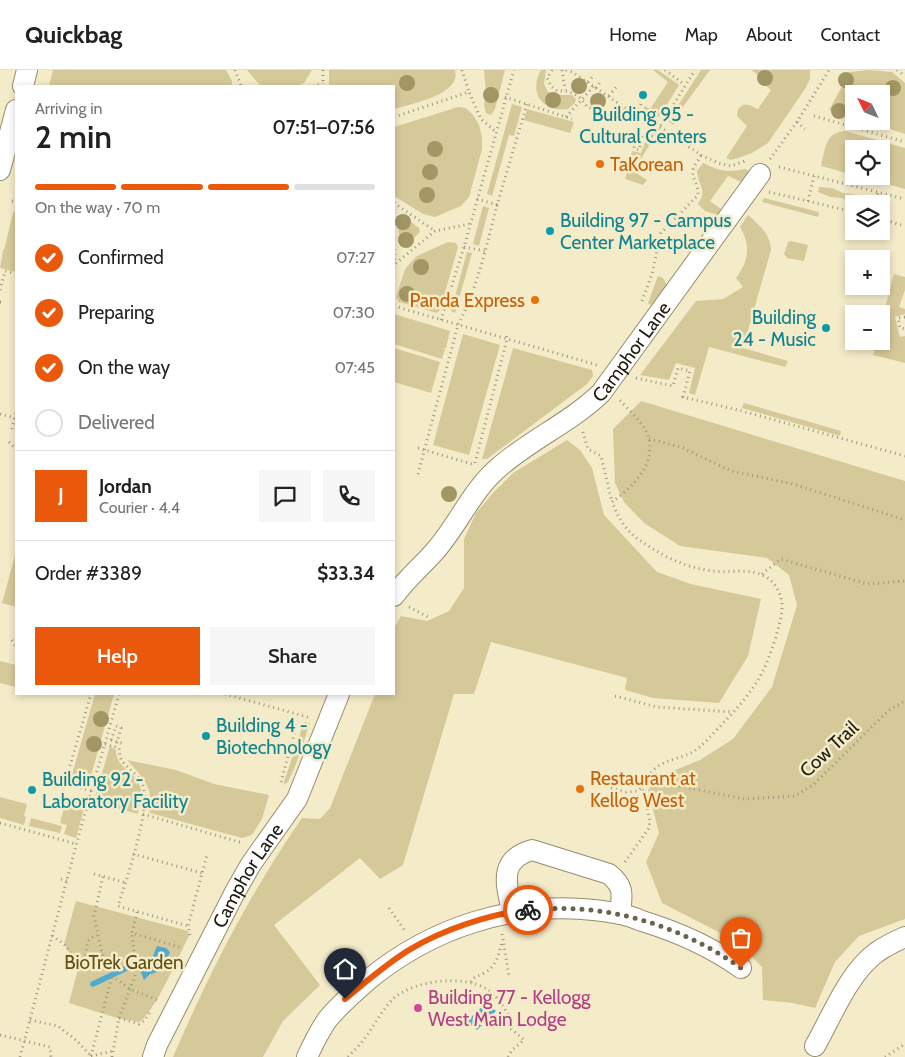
<!DOCTYPE html>
<meta charset="utf-8">
<style>
:root{--surface:#fff;--page:#f6f6f6;--text:#222;--muted:#767676;--line:#e0e0e0;--accent:#ea580c}
body{margin:0;font-family:Cabin,sans-serif;background:var(--page);color:var(--text);height:100vh;display:flex;flex-direction:column;font-size:19px;white-space:nowrap}
*{box-sizing:border-box;margin:0}
p{font-size:16px;color:var(--muted)}
.icon{flex:none;width:28px;height:28px;fill:none;stroke:currentColor;stroke-width:2;stroke-linecap:round;stroke-linejoin:round}
.map{position:relative;flex:1;overflow:hidden}
.sheet{position:absolute;left:15px;top:15px;width:380px;height:610px;display:flex;flex-direction:column;background:var(--surface);border-radius:0px;box-shadow:0 2px 8px #0003}
.sheet>*{flex:none}
.needle{width:32px;rotate:313deg}
.controls{position:absolute;left:845px;top:15px;display:grid;gap:10px}
.controls a{display:grid;place-items:center;width:45px;height:45px;border-radius:0px;background:var(--surface);box-shadow:0 2px 8px #0003;font-size:25px}
.pin{position:absolute;display:grid;place-items:center;width:42px;height:42px;color:#fff;margin:-51px -21px;border-radius:50% 50% 50% 0;rotate:-45deg;box-shadow:0 0 5px #0007}
.pin .icon{rotate:45deg}
.courier{position:absolute;display:grid;place-items:center;width:50px;height:50px;margin:-25px;border:4px solid #ea580c;border-radius:50%;background:#fff;color:#222;box-shadow:0 1px 6px #0007}
.head em{font-style:normal;font-weight:600}
.head div{display:flex;flex-direction:column-reverse}
.head{display:flex;align-items:center;justify-content:space-between;height:85px;padding:0 20px}
h1{font-size:32px;font-weight:600;line-height:38px}
.bar{display:grid;grid-template-columns:repeat(4,1fr);gap:8px 5px;align-content:center;height:60px;padding:0 20px}
.bar i{height:6px;border-radius:4px;background:var(--line)}
.bar .current{background:var(--accent)}
.bar p{grid-column:span 4}
.line{display:flex;align-items:center;gap:12px;padding:0 20px;border-top:1px solid var(--line)}
.line div{flex:1}
.round{display:grid;place-items:center;flex:none;width:52px;height:52px;border-radius:0px;background:var(--page)}
ol{padding:0 20px;list-style:none}
li{display:flex;align-items:center;gap:15px;height:55px}
li p{margin-inline-start:auto}
li .icon{padding:5px;border-radius:50%;background:var(--accent);color:#fff;stroke-width:4}
li:last-child{color:var(--muted)}
li i{width:28px;height:28px;border:2px solid var(--line);border-radius:50%}
.cta{display:flex;gap:10px;margin-top:auto;padding:10px 20px}
.cta a{flex:1;height:58px;border-radius:0px;background:var(--accent);color:#fff;font-size:20px;font-weight:600;line-height:58px;text-align:center}
.cta a+a{background:var(--page);color:var(--text)}
header{display:flex;align-items:center;gap:30px;box-sizing:border-box;height:70px;padding:0 25px;background:var(--surface);border-bottom:1px solid var(--line)}
header strong{font-size:24px}
nav{display:flex;gap:28px;margin-inline-start:auto;font-size:18px}
.map>svg:first-child{display:block}
</style>
<header>
<strong>Quickbag</strong>
<nav><a>Home</a><a>Map</a><a>About</a><a>Contact</a></nav>
</header>
<div class="map">
<svg width="905" height="987" viewBox="0 0 905 987">
<rect width="100%" height="100%" fill="#f4ebc9"/>
<g fill="#d6c999">
<path d="M53,0H226L232,11V16H49Z"/>
<path d="M247,0H312L304,13L298,16H265L259,14Z"/>
<path d="M329,0H455C462,25 410,34 394,39V16H329Z"/>
<path d="M484,0H505L495,39L491,45L486,43L484,35L486,23Z"/>
<path d="M541,0H546L544,14L548,22L558,25H572L576,29L575,33L568,39C543,43 528,23 541,0Z"/>
<path d="M653,0H658L679,15L660,46L656,47L642,41L645,36L650,39L668,12Z"/>
<path d="M701,0H710L677,45L678,47L673,55L668,51Z"/>
<path d="M751,0H810V9L805,19L768,73L752,83L738,88L731,90L726,88L747,56L737,46L738,39C745,31 750,35 758,39L771,20L759,10L760,6Z"/>
<path d="M868,0L892,2L905,13V64L865,51H881V24H854V48L829,40L850,2Z"/>
<path d="M512,34L522,37L514,66L509,65L492,126L487,124Z"/>
<path d="M458,37L466,38L473,45L479,55L482,67V79L469,127L461,136L435,147L423,144L394,126V57Z"/>
<path d="M527,39L574,52L570,63L524,50Z"/>
<path d="M845,61L905,78V119L858,106H881V79H854V105L821,96C825,80 825,62 845,61Z"/>
<path d="M646,70L650,72V74L638,94L640,97L636,103L647,110L643,115L625,109L632,81L641,83Z"/>
<path d="M703,93C720,101 726,103 745,99L749,101L741,112L728,106L710,131L721,139L718,145L705,141L698,134C708,119 698,116 697,101Z"/>
<path d="M819,117L832,118L843,123L858,125L871,131V134H854L842,128L830,127L818,122Z"/>
<path d="M764,128L819,142L818,147L762,132Z"/>
<path d="M483,136L489,138L479,176L473,174Z"/>
<path d="M16,140V202L0,198L3,180H5H4L13,143Z"/>
<path d="M402,145L419,158L420,162L407,175L401,173L396,149L397,146Z"/>
<path d="M748,145C760,156 770,163 771,180L743,278L788,291L785,297L709,277L695,325L689,323L695,298L676,293L669,310L640,305L696,231L723,229L743,217L736,208C749,190 751,176 740,157Z"/>
<path d="M791,171L808,175L804,191L787,188L784,184L788,172Z"/>
<path d="M448,172L456,173L458,177L440,240L437,243L399,232L396,227L405,199L417,186Z"/>
<path d="M467,182L472,183L455,243L451,241Z"/>
<path d="M894,204L905,207V220L899,237L905,239V244L895,247L900,267L905,266V293L873,285L877,271H881V253Z"/>
<path d="M658,206L663,208L668,217L653,237L648,233Z"/>
<path d="M394,244L450,261L446,278L440,279H445L442,289L394,274Z"/>
<path d="M463,264L500,275L469,385L433,375Z"/>
<path d="M394,278L440,292L431,323L394,312Z"/>
<path d="M513,278L592,300L593,306L587,314L487,389H482Z"/>
<path d="M641,331L905,411V849L859,866L835,892L815,938L793,933L763,930L762,897L738,872L662,833L646,792L659,763L648,720L658,707L700,690L733,669L772,617L797,535L789,505L767,488L680,476L644,453L624,432L615,413L613,359Z"/>
<path d="M744,333L841,361L840,366L742,338Z"/>
<path d="M567,370L580,380L592,398L604,445L657,502L691,514L761,529L748,586L719,633L653,628L625,620L627,608L491,572L474,624H454L403,795L380,809L360,788L274,855L320,915L283,951L263,987H173C209,903 250,823 302,748L320,749L330,738L375,624H394V558L401,546L427,551L449,541L464,518V469L476,443L493,423L513,403Z"/>
<path d="M16,482V537L2,533Z"/>
<path d="M0,591L16,595V617L0,613Z"/>
<path d="M95,624H114L89,713L71,708Z"/>
<path d="M304,652L310,653L296,694L288,712L283,715Z"/>
<path d="M110,676L116,680C115,698 138,702 141,720C142,727 139,736 138,744L119,739L95,727Z"/>
<path d="M127,690L176,700L214,714L269,725L262,749L252,765L242,768L150,743C147,737 150,734 150,727C150,713 136,700 127,690Z"/>
<path d="M0,727L27,734L24,746L26,747L24,755L0,748Z"/>
<path d="M81,727L87,728L76,768L64,764L67,755L60,753L64,738H69L70,733L78,731Z"/>
<path d="M31,748L62,756L60,763L29,756Z"/>
<path d="M76,831L188,861L189,866C179,885 155,942 139,952L117,948L69,933L78,899L64,874Z"/>
</g>
<g fill="#4faad1">
<path d="M157,876L166,878L170,882C166,891 160,904 150,904L144,910L138,895L143,891L152,888Z"/>
<path d="M485,933L496,941L477,960L467,952C473,944 479,941 485,933Z"/>
</g>
<g fill="none" stroke-linecap="round" stroke-linejoin="round">
<path stroke="#4faad1" stroke-width="5.5" d="M93,914L131,896L138,895"/>
<defs>
<g id="minor">
<path d="M23,16L27,0"/>
<path d="M0,100L16,40"/>
<path id="s1" d="M394,526C406,509 422,496 435,481C458,455 471,422 497,399C529,370 570,353 601,323L760,104"/>
<path d="M512,842C507,816 497,790 532,780L609,804C625,817 622,825 620,844"/>
<path d="M815,976C832,946 849,902 877,882C886,876 896,871 905,867"/>
<path id="s2" d="M153,987L157,975L235,822L251,794L297,729L339,624"/>
<path d="M307,987C313,974 319,962 327,950C339,935 353,923 368,910C431,858 512,831 594,840C602,841 612,842 620,844C627,845 635,848 642,851C678,862 710,876 741,898"/>
</g>
</defs>
<use href="#minor" stroke="#958d6d" stroke-width="22"/>
<g stroke="#9e977e" stroke-width="3" stroke-dasharray="1 4" stroke-linecap="butt">
<path d="M235,0L241,16"/>
<path d="M323,0V16"/>
<path d="M462,0L469,22"/>
<path d="M552,0L547,8L551,16L557,21C570,19 581,26 587,37L611,44L627,39"/>
<path d="M562,0L565,20"/>
<path d="M566,0L572,2L627,39L660,57L701,85L718,93L731,96L745,91"/>
<path d="M665,0L685,15"/>
<path d="M897,0L905,6"/>
<path d="M588,12L593,6"/>
<path d="M313,16L323,13"/>
<path d="M596,18L601,11"/>
<path d="M609,26L616,17"/>
<path d="M505,27L572,49"/>
<path d="M636,44L642,32"/>
<path d="M814,46L905,72"/>
<path d="M394,47L469,22L481,49L496,62"/>
<path d="M566,47L594,16"/>
<path d="M797,52L805,59"/>
<path d="M638,62L634,78L639,80L643,66H654L695,0"/>
<path d="M770,89L797,52L829,0"/>
<path d="M779,97L905,129"/>
<path d="M769,122L854,142"/>
<path d="M477,129L497,135L527,34"/>
<path d="M12,131L16,132"/>
<path d="M808,131L814,106"/>
<path d="M394,133L435,161"/>
<path d="M875,134L878,122"/>
<path d="M881,149L905,156"/>
<path d="M464,177L485,181"/>
<path d="M394,179L395,193"/>
<path d="M394,198L395,194L435,161L469,154"/>
<path d="M0,220L5,201L16,204"/>
<path d="M642,231L652,204L661,163L698,125C699,116 692,109 693,100C694,95 699,90 701,85"/>
<path d="M0,232H1"/>
<path d="M394,236L597,295"/>
<path d="M905,247L898,248L900,258L905,259"/>
<path d="M441,250L464,177L514,0"/>
<path d="M636,308L673,316L678,298L690,301L683,327L742,341L905,386"/>
<path d="M0,344L16,348"/>
<path d="M583,362L588,379L601,386L612,432"/>
<path d="M649,369L681,377L731,401L793,414L905,450"/>
<path d="M9,372L14,377"/>
<path d="M418,378L475,395"/>
<path d="M475,393L507,269L506,264"/>
<path d="M418,404L458,255C477,219 487,174 497,135L500,136"/>
<path d="M762,504L781,489L867,514L905,511"/>
<path d="M409,537L428,547"/>
<path d="M12,570L15,575"/>
<path d="M225,624L311,648"/>
<path d="M615,626L657,637L732,642"/>
<path d="M111,670L116,656L121,658L116,676"/>
<path d="M105,674L119,678C120,682 119,686 121,689C127,699 139,704 143,716C151,740 126,810 118,836L188,856"/>
<path d="M645,709L744,729L795,726L813,715L889,640L905,631"/>
<path d="M281,712L295,661"/>
<path d="M611,718L626,722L638,721C646,712 648,702 660,695C678,685 689,689 706,671C726,650 750,627 763,601C770,587 781,554 782,539C783,526 775,510 762,505C747,498 729,503 713,501C688,498 668,489 647,475C642,472 636,468 632,464C622,455 617,444 612,432C631,418 655,397 649,369C646,354 628,340 619,329"/>
<path d="M91,721L65,713L91,624"/>
<path d="M143,744L239,772H244"/>
<path d="M0,753L76,774"/>
<path d="M133,784L202,803"/>
<path d="M625,792L649,758L650,751L642,717"/>
<path d="M61,809L67,811"/>
<path d="M389,838L405,861"/>
<path d="M137,842L132,863L183,878"/>
<path d="M502,864L509,906"/>
<path d="M190,865L188,856L207,785"/>
<path d="M52,866L64,874L75,888L79,890L84,888C89,878 83,870 97,865"/>
<path d="M112,906L130,919L157,930"/>
<path d="M471,912C474,906 479,906 484,903C496,897 499,884 502,872"/>
<path d="M119,948L136,903L132,863"/>
<path d="M30,950L58,956L76,970L91,986"/>
<path d="M0,965L50,977L51,987"/>
<path d="M91,986L112,906L102,883L94,846L103,806"/>
<path d="M91,986L113,981"/>
<path d="M20,987L78,768L119,624"/>
<path d="M112,987L119,948L139,954L145,950L150,942"/>
<path d="M348,987C352,982 357,978 361,973C373,959 380,942 393,929C413,910 466,904 488,920C499,927 505,940 512,951"/>
<path d="M508,987L512,980L524,970L510,958"/>
<path d="M885,987L905,974"/>
</g>
<use href="#minor" stroke="#fff" stroke-width="20"/>
<g stroke="#9e977e" stroke-width="3" stroke-dasharray="1 4" stroke-linecap="butt">
<path d="M12,359L16,343"/>
<path d="M111,670L125,674"/>
<path d="M94,804L127,813"/>
</g>
</g>
<g fill="#a29665">
<circle cx="765" cy="8" r="8"/>
<circle cx="846" cy="10" r="8"/>
<circle cx="407" cy="13" r="8"/>
<circle cx="579" cy="16" r="8"/>
<circle cx="893" cy="18" r="8"/>
<circle cx="491" cy="25" r="8"/>
<circle cx="553" cy="30" r="8"/>
<circle cx="598" cy="31" r="8"/>
<circle cx="839" cy="41" r="8"/>
<circle cx="435" cy="79" r="8"/>
<circle cx="430" cy="102" r="8"/>
<circle cx="427" cy="125" r="8"/>
<circle cx="403" cy="152" r="8"/>
<circle cx="406" cy="170" r="8"/>
<circle cx="421" cy="197" r="8"/>
<circle cx="407" cy="224" r="8"/>
<circle cx="449" cy="424" r="8"/>
<circle cx="101" cy="649" r="8"/>
<circle cx="94" cy="674" r="8"/>
</g>
<g fill="none" stroke-linecap="round" stroke-linejoin="round">
<path stroke="#696450" stroke-width="5" stroke-dasharray="0 9" d="M528,840C605,832 678,854 741,898"/>
<path stroke="#ea580c" stroke-width="6" d="M345,929C366,912 386,894 409,880C442,860 489,844 528,840"/>
</g>
<g fill="#0f9aa8" stroke="#f4ebc9" stroke-width="2">
<circle cx="643" cy="25" r="5"/>
<circle cx="550" cy="161" r="5"/>
<circle cx="826" cy="258" r="5"/>
<circle cx="206" cy="666" r="5"/>
<circle cx="32" cy="720" r="5"/>
</g>
<g fill="#e8710a" stroke="#f4ebc9" stroke-width="2">
<circle cx="600" cy="94" r="5"/>
<circle cx="535" cy="230" r="5"/>
<circle cx="580" cy="719" r="5"/>
</g>
<circle fill="#d1479c" stroke="#f4ebc9" stroke-width="2" cx="418" cy="938" r="5"/>
<g text-anchor="middle" dominant-baseline="central" stroke-width="5" stroke-linejoin="round" paint-order="stroke">
<g font-size="19" fill="#0d838f" stroke="#f4ebc9" text-anchor="start">
<text x="643" y="44" text-anchor="middle">Building 95 -<tspan x="643" dy="22">Cultural Centers</tspan></text>
<text x="560" y="150">Building 97 - Campus<tspan x="560" dy="22">Center Marketplace</tspan></text>
<text x="816" y="247" text-anchor="end">Building<tspan x="816" dy="22">24 - Music</tspan></text>
<text x="216" y="655">Building 4 -<tspan x="216" dy="22">Biotechnology</tspan></text>
<text x="42" y="709">Building 92 -<tspan x="42" dy="22">Laboratory Facility</tspan></text>
</g>
<g font-size="19" fill="#c56008" stroke="#f4ebc9" text-anchor="start">
<text x="610" y="94">TaKorean</text>
<text x="525" y="230" text-anchor="end">Panda Express</text>
<text x="590" y="708">Restaurant at<tspan x="590" dy="22">Kellog West</tspan></text>
</g>
<g font-size="19" fill="#1e1b0f" stroke="#f4ebc9">
<text stroke="none"><textPath href="#s1" startOffset="344">Camphor Lane</textPath></text>
<text transform="translate(829 679) rotate(-43)">Cow Trail</text>
<text stroke="none"><textPath href="#s2" startOffset="205">Camphor Lane</textPath></text>
</g>
<g font-size="19" fill="#5f5013" stroke="#f4ebc9">
<text x="124" y="892">BioTrek Garden</text>
</g>
<g font-size="19" fill="#b23c85" stroke="#f4ebc9" text-anchor="start">
<text x="428" y="927">Building 77 - Kellogg<tspan x="428" dy="22">West Main Lodge</tspan></text>
</g>
</g>
</svg>
<div class="controls">
<a><svg class="needle" viewBox="-14 -14 28 28"><path d="M0-13l5 13h-10z" fill="#e53935"/><path d="M0 13l5-13h-10z" fill="#767676"/></svg></a>
<a><svg class="icon" aria-label="locate" viewBox="0 0 24 24"><circle cx="12" cy="12" r="6"/><path d="M12 2v4M12 18v4M2 12h4M18 12h4"/></svg></a>
<a><svg class="icon" aria-label="layers" viewBox="0 0 24 24"><path d="M12 4l9 5-9 5-9-5zM3 14l9 5 9-5"/></svg></a>
<a>+</a>
<a>−</a>
</div>
<div class="pin" style="left:741px;top:898px;background:#ea580c"><svg class="icon" aria-label="bag" viewBox="0 0 24 24"><path d="M5 8h14l-1 12H6zM9 8a3 3 0 0 1 6 0"/></svg></div>
<div class="pin" style="left:345px;top:929px;background:#1f2937"><svg class="icon" aria-label="home" viewBox="0 0 24 24"><path d="M3 11l9-7 9 7M6 9v11h12V9"/></svg></div>
<div class="courier" style="left:528px;top:840px"><svg class="icon" aria-label="bike" viewBox="0 0 24 24"><circle cx="6" cy="16" r="4"/><circle cx="18" cy="16" r="4"/><path d="M6 16l4-8h5l3 8M10 8l3 8H6M13 5h3"/></svg></div>
<section class="sheet">
<div class="head"><div><h1>2 min</h1><p>Arriving in</p></div><em>07:51–07:56</em></div>
<div class="bar"><i class="current"></i><i class="current"></i><i class="current"></i><i></i><p>On the way · 70 m</p></div>
<ol>
<li><svg class="icon" aria-label="check" viewBox="0 0 24 24"><path d="M5 12l5 5 9-10"/></svg>Confirmed<p>07:27</p></li>
<li><svg class="icon" aria-label="check" viewBox="0 0 24 24"><path d="M5 12l5 5 9-10"/></svg>Preparing<p>07:30</p></li>
<li><svg class="icon" aria-label="check" viewBox="0 0 24 24"><path d="M5 12l5 5 9-10"/></svg>On the way<p>07:45</p></li>
<li><i></i>Delivered</li>
</ol>
<div class="line" style="height:90px"><b class="round" style="background:var(--accent);color:#fff">J</b><div><b>Jordan</b><p>Courier · 4.4</p></div><a class="round"><svg class="icon" aria-label="chat" viewBox="0 0 24 24"><path d="M4 5h16v11H9l-5 4z"/></svg></a><a class="round"><svg class="icon" aria-label="phone" viewBox="0 0 24 24"><path d="M5 4h4l2 5-3 2q2 4 5 5l2-3 5 2v4C11 20 4 13 5 4z"/></svg></a></div>
<div class="line" style="height:65px"><div>Order #3389</div><b>$33.34</b></div>
<div class="cta"><a>Help</a><a>Share</a></div>
</section>
</div>
